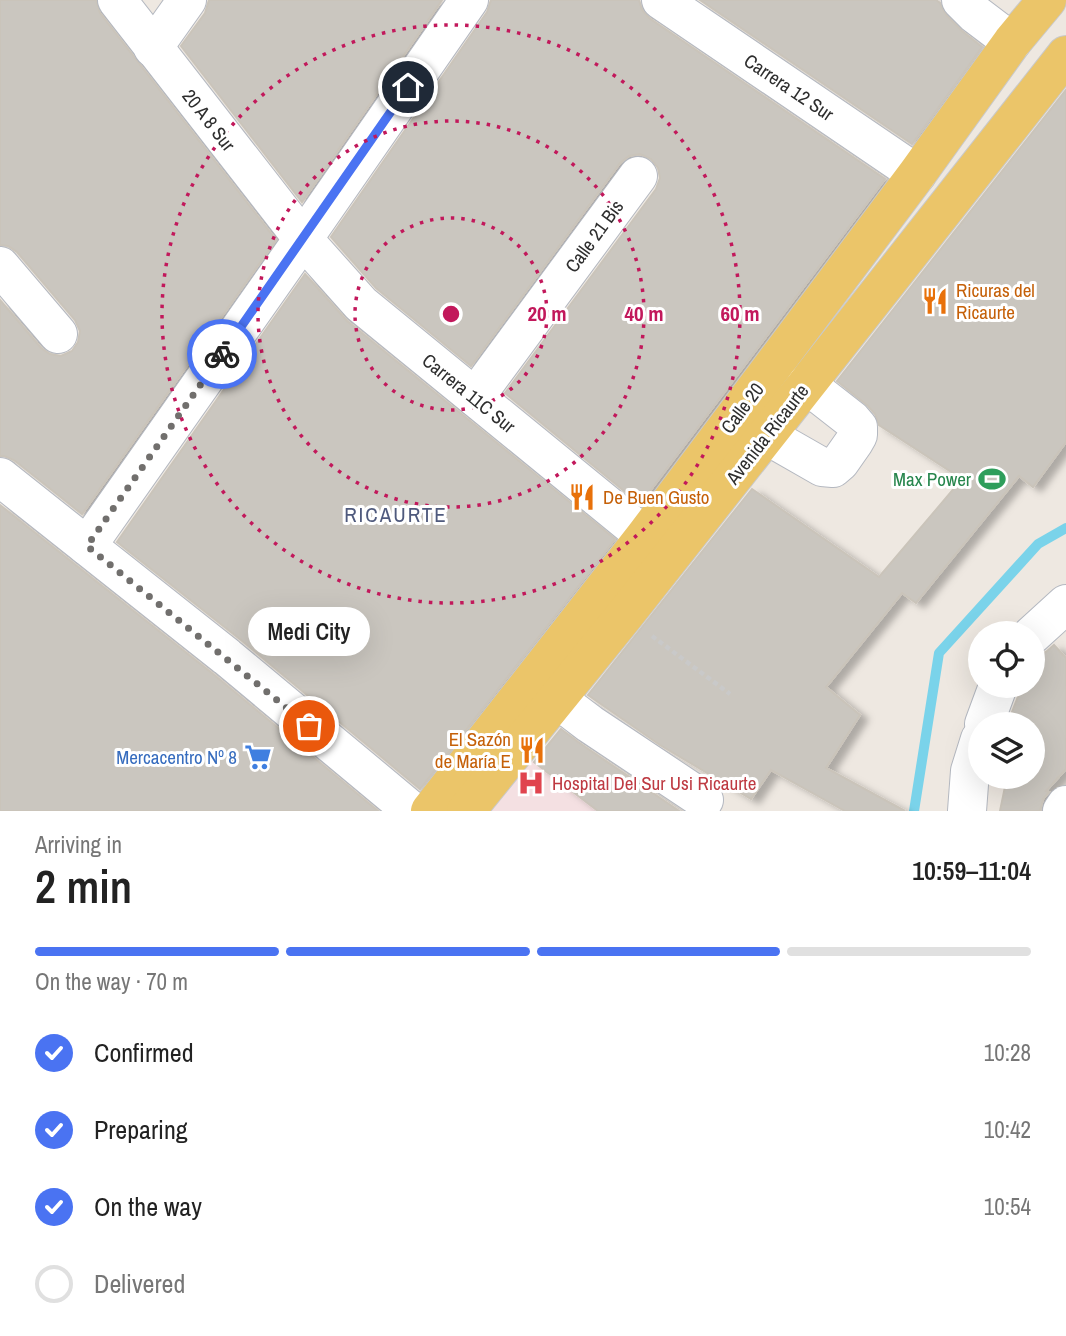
<!DOCTYPE html>
<meta charset="utf-8">
<style>
:root{--surface:#fff;--page:#f2f2f2;--text:#222;--muted:#767676;--line:#e0e0e0;--accent:#4a73f2}
body{margin:0;font-family:"Archivo Narrow",sans-serif;background:var(--page);color:var(--text);height:100vh;display:flex;flex-direction:column;font-size:26px;white-space:nowrap}
*{box-sizing:border-box;margin:0}
p{font-size:23px;color:var(--muted)}
.icon{flex:none;width:38px;height:38px;fill:none;stroke:currentColor;stroke-width:2;stroke-linecap:round;stroke-linejoin:round}
.map{position:relative;height:811px;overflow:hidden}
.side{display:flex;flex-direction:column;background:var(--surface);flex:1}
.side>*{flex:none}
.tools{position:absolute;left:968px;top:621px;display:grid;gap:14px}
.tools a{display:grid;place-items:center;width:77px;height:77px;border-radius:50%;background:var(--surface);box-shadow:0 7px 28px #0002;font-size:35px}
.pin{position:absolute;display:grid;place-items:center;width:60px;height:60px;color:#fff;margin:-30px;border:4px solid #fff;border-radius:50%;box-shadow:0 2px 7px #0007}
.courier{position:absolute;display:grid;place-items:center;width:70px;height:70px;margin:-35px;border:5px solid #4a73f2;border-radius:50%;background:#fff;color:#222;box-shadow:0 2px 9px #0007}
.bubble{position:absolute;height:49px;border-radius:24px;background:var(--surface);box-shadow:0 7px 28px #0002;font-size:23px;font-weight:600;line-height:49px;text-align:center}
.overview em{font-style:normal;font-weight:600}
.overview div{display:flex;flex-direction:column-reverse}
.overview{display:flex;align-items:center;justify-content:space-between;height:119px;padding:0 35px}
h1{font-size:46px;font-weight:600;line-height:52px}
.bar{display:grid;grid-template-columns:repeat(4,1fr);gap:10px 7px;align-content:center;height:84px;padding:0 35px}
.bar i{height:9px;border-radius:5px;background:var(--line)}
.bar .current{background:var(--accent)}
.bar p{grid-column:span 4}
ol{padding:0 35px;list-style:none}
li{display:flex;align-items:center;gap:21px;height:77px}
li p{margin-inline-start:auto}
li .icon{padding:7px;border-radius:50%;background:var(--accent);color:#fff;stroke-width:4}
li:last-child{color:var(--muted)}
li i{width:38px;height:38px;border:4px solid var(--line);border-radius:50%}
.map>svg:first-child{display:block}
</style>
<div class="map">
<svg width="1066" height="811" viewBox="0 0 1066 811">
<defs>
<filter id="shadow"><feDropShadow dx="8" dy="4.5" stdDeviation="3.5" flood-color="#0004"/></filter>
</defs>
<rect width="100%" height="100%" fill="#eee8e1"/>
<path fill="#f4e0e2" d="M526,756L598,811H475Z"/>
<g fill="none" stroke-linecap="round" stroke-linejoin="round">
<path stroke="#7ad3ea" stroke-width="10" d="M914,811L939,653L1038,544L1066,528"/>
</g>
<g fill="#cac6bf" stroke="#cac4ba" stroke-width="2" filter="url(#shadow)">
<path d="M0,0H96L100,13L276,240L82,514L14,460L4,456H0V300L41,348L50,354L61,356L72,351L78,342L80,331L75,320L17,252L8,246L0,245Z"/>
<path d="M209,0H442L302,202L181,46L205,13Z"/>
<path d="M491,0H639L642,10L649,18L885,179L640,504L505,393L656,189L660,178L658,168L651,159L640,154L629,156L620,163L471,366L376,288L331,237L487,12Z"/>
<path d="M700,0H936L940,3L946,15L962,31L982,47L912,144Z"/>
<path d="M1066,90V442L1033,487L1019,476L916,603L902,593L826,687L860,715L826,768L905,811H845L771,770L751,799L660,745L588,695L752,489L879,577L962,479L879,425L875,414L868,406L837,381Z"/>
<path d="M305,274L347,321L615,539L420,789L241,640L117,542Z"/>
<path d="M0,505L213,674L378,811H0Z"/>
<path d="M1054,645L1066,658V769L1046,791L1049,792L1043,799L1040,811H1000L1007,777H1032V724H1026L1012,712L1019,694V686H1032V656H1037L1046,652Z"/>
<path d="M561,729L578,742L679,811H598L534,762Z"/>
</g>
<g fill="none" stroke-linecap="round" stroke-linejoin="round">
<defs>
<g id="minor">
<path d="M117,0L303,239L361,304L645,536"/>
<path d="M661,0L917,174"/>
<path d="M961,0L975,14L1012,42"/>
<path d="M153,48L187,0"/>
<path d="M0,266L58,334"/>
<path d="M475,397L638,176"/>
<path d="M766,435L822,467L833,468L840,462L854,442L858,435V427L852,420L806,384"/>
<path d="M0,477L227,657L412,811"/>
<path d="M87,546L303,239L469,0"/>
<path d="M1032,635L1066,604"/>
<path d="M557,699L590,724L704,800"/>
<path d="M984,724L998,686"/>
<path d="M967,811L970,771L980,739"/>
<path d="M1062,811L1066,805"/>
</g>
<g id="major">
<path d="M430,811L645,536L917,174L1012,42L1047,0"/>
<path d="M466,811L624,616L1066,55"/>
</g>
</defs>
<use href="#minor" stroke="#b4b8c0" stroke-width="40"/>
<use href="#major" stroke="#c9c9c9" stroke-width="40"/>
<path stroke="#c9c9c9" stroke-width="4.5" stroke-dasharray="5 3.5" stroke-linecap="butt" d="M652,636L730,694"/>
<use href="#minor" stroke="#fff" stroke-width="38"/>
<use href="#major" stroke="#ebc569" stroke-width="38"/>
</g>
<g fill="none" stroke-linecap="round" stroke-linejoin="round">
<path stroke="#716f6d" stroke-width="7" stroke-dasharray="0 12.6" d="M222,354L87,546L309,726"/>
<path stroke="#4a73f2" stroke-width="9" d="M222,354L408,87"/>
</g>
<g fill="none" stroke="#c2185b" stroke-width="3.5" stroke-dasharray="3.5 7">
<circle cx="451" cy="314" r="96"/>
<circle cx="451" cy="314" r="193"/>
<circle cx="451" cy="314" r="289"/>
</g>
<defs>
<symbol id="restaurant-bare" viewBox="-9 -9 18 18"><path d="M-5-6h1v4h1v-4h1v4h1v-4h1v5L-1.5 .5V6h-2V.5L-5-1ZM5-6V6H3V1.5H1.5Q1.5-4 5-6Z" fill="#e8710a" stroke="#fff" stroke-width="2.5" paint-order="stroke"/></symbol>
<symbol id="stadium-bare" viewBox="-9 -9 18 18"><path d="M0-5a6.5 5 0 1 0 0 10a6.5 5 0 1 0 0-10ZM-3.5-1.8h7v3.6h-7Z" fill="#2e9e5b" stroke="#fff" stroke-width="2.5" paint-order="stroke"/></symbol>
<symbol id="supermarket-bare" viewBox="-9 -9 18 18"><path d="M-6-5.5h2.5l.6 2H6L4.5 2H-2.5L-4.4-4H-6ZM-1.5 3.2a1.3 1.3 0 1 0 .1 0ZM3 3.2a1.3 1.3 0 1 0 .1 0Z" fill="#3f7fe0" stroke="#fff" stroke-width="2.5" paint-order="stroke"/></symbol>
<symbol id="hospital-bare" viewBox="-9 -9 18 18"><path d="M-5-5h3v3.5h4V-5h3V5h-3V1.5h-4V5h-3Z" fill="#e0444e" stroke="#fff" stroke-width="2.5" paint-order="stroke"/></symbol>
</defs>
<g fill-rule="evenodd">
<use href="#restaurant-bare" x="916" y="282" width="38" height="38"/>
<use href="#stadium-bare" x="973" y="460" width="38" height="38"/>
<use href="#restaurant-bare" x="563" y="478" width="38" height="38"/>
<use href="#restaurant-bare" x="513" y="731" width="38" height="38"/>
<use href="#supermarket-bare" x="239" y="738" width="38" height="38"/>
<use href="#hospital-bare" x="512" y="764" width="38" height="38"/>
</g>
<g text-anchor="middle" dominant-baseline="central" stroke-width="6" stroke-linejoin="round" paint-order="stroke">
<g font-size="19" fill="#2e2e2e" stroke="#fff">
<text transform="translate(789 87) rotate(34)">Carrera 12 Sur</text>
<text transform="translate(209 120) rotate(52)">20 A 8 Sur</text>
<text transform="translate(594 236) rotate(-54)">Calle 21 Bis</text>
<text transform="translate(469 393) rotate(39)">Carrera 11C Sur</text>
<text transform="translate(742 408) rotate(-53)">Calle 20</text>
<text transform="translate(767 434) rotate(-52)">Avenida Ricaurte</text>
</g>
<g font-size="19" fill="#c56008" stroke="#fff" text-anchor="start">
<text x="956" y="290">Ricuras del<tspan x="956" dy="22">Ricaurte</tspan></text>
<text x="603" y="497">De Buen Gusto</text>
<text x="511" y="739" text-anchor="end">El Sazón<tspan x="511" dy="22">de María E</tspan></text>
</g>
<g font-size="19" fill="#27864d" stroke="#fff" text-anchor="end">
<text x="971" y="479">Max Power</text>
</g>
<g font-size="19" fill="#366cbe" stroke="#fff" text-anchor="end">
<text x="237" y="757">Mercacentro Nº 8</text>
</g>
<g font-size="19" fill="#be3a42" stroke="#fff" text-anchor="start">
<text x="552" y="783">Hospital Del Sur Usi Ricaurte</text>
</g>
<g font-size="21" letter-spacing="2" fill="#4f5a7d" stroke="#fff">
<text x="396" y="514">RICAURTE</text>
</g>
</g>
<circle cx="451" cy="314" r="10" fill="#c2185b" stroke="#fff" stroke-width="3.5"/>
<g font-size="21" text-anchor="middle" font-weight="bold" fill="#c2185b" stroke="#fff" stroke-width="6" stroke-linejoin="round" paint-order="stroke">
<text x="547" y="321">20 m</text>
<text x="644" y="321">40 m</text>
<text x="740" y="321">60 m</text>
</g>
</svg>
<div class="tools">
<a><svg class="icon" aria-label="locate" viewBox="0 0 24 24"><circle cx="12" cy="12" r="6"/><path d="M12 2v4M12 18v4M2 12h4M18 12h4"/></svg></a>
<a><svg class="icon" aria-label="layers" viewBox="0 0 24 24"><path d="M12 4l9 5-9 5-9-5zM3 14l9 5 9-5"/></svg></a>
</div>
<div class="pin" style="left:309px;top:726px;background:#ea580c"><svg class="icon" aria-label="bag" viewBox="0 0 24 24"><path d="M5 8h14l-1 12H6zM9 8a3 3 0 0 1 6 0"/></svg></div>
<div class="pin" style="left:408px;top:87px;background:#1f2937"><svg class="icon" aria-label="home" viewBox="0 0 24 24"><path d="M3 11l9-7 9 7M6 9v11h12V9"/></svg></div>
<div class="courier" style="left:222px;top:354px"><svg class="icon" aria-label="bike" viewBox="0 0 24 24"><circle cx="6" cy="16" r="4"/><circle cx="18" cy="16" r="4"/><path d="M6 16l4-8h5l3 8M10 8l3 8H6M13 5h3"/></svg></div>
<div class="bubble" style="left:248px;top:607px;width:122px">Medi City</div>
</div>
<section class="side">
<div class="overview"><div><h1>2 min</h1><p>Arriving in</p></div><em>10:59–11:04</em></div>
<div class="bar"><i class="current"></i><i class="current"></i><i class="current"></i><i></i><p>On the way · 70 m</p></div>
<ol>
<li><svg class="icon" aria-label="check" viewBox="0 0 24 24"><path d="M5 12l5 5 9-10"/></svg>Confirmed<p>10:28</p></li>
<li><svg class="icon" aria-label="check" viewBox="0 0 24 24"><path d="M5 12l5 5 9-10"/></svg>Preparing<p>10:42</p></li>
<li><svg class="icon" aria-label="check" viewBox="0 0 24 24"><path d="M5 12l5 5 9-10"/></svg>On the way<p>10:54</p></li>
<li><i></i>Delivered</li>
</ol>
</section>
